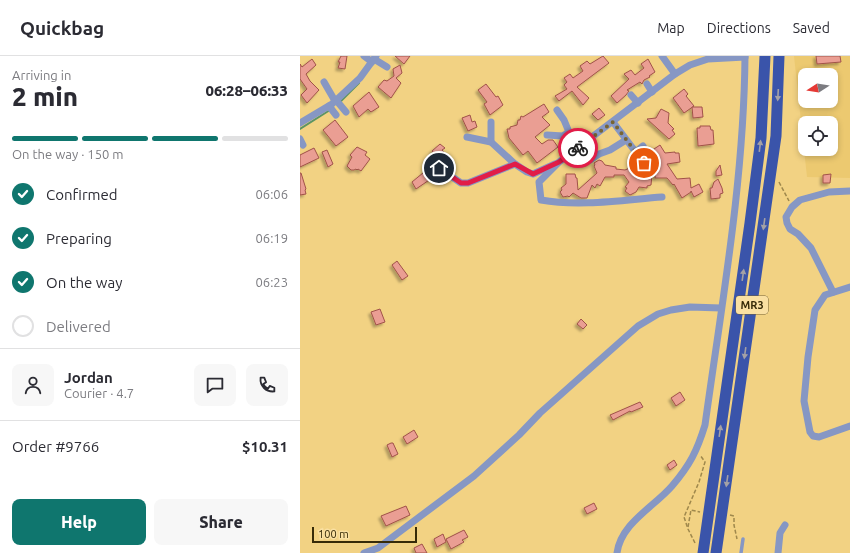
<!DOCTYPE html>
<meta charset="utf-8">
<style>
:root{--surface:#fff;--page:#f7f7f7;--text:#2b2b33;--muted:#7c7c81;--line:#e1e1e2;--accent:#0f766e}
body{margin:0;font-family:Ubuntu,sans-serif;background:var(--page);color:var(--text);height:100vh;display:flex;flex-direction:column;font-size:15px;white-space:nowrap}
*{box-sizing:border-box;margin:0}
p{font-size:13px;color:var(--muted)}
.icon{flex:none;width:22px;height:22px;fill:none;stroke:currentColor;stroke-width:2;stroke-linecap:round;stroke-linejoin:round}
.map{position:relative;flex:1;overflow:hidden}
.panel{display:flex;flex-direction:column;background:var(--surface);width:300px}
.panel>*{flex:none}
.needle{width:26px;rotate:258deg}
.tools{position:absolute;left:498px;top:12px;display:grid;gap:8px}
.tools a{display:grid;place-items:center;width:40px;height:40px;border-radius:8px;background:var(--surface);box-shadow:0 2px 6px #0003;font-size:20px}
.scale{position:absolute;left:12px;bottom:10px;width:105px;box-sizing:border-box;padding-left:4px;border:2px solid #372b08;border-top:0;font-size:11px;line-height:14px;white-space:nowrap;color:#372b08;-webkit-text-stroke:3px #fae0a2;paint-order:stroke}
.pin{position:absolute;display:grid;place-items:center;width:34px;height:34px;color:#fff;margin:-17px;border:2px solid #fff;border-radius:50%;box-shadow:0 1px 4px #0007}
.courier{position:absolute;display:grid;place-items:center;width:40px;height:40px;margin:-20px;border:3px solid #e11d48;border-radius:50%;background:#fff;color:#222;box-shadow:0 1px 5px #0007}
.summary em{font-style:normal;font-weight:800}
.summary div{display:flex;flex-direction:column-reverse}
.summary{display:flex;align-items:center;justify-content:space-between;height:68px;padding:0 12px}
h1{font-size:26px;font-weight:800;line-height:30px}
.bar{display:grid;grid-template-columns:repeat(4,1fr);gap:6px 4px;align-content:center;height:48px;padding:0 12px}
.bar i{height:5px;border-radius:3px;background:var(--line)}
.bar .current{background:var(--accent)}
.bar p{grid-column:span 4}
.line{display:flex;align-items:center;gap:10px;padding:0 12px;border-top:1px solid var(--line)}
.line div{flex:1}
.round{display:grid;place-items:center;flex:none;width:42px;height:42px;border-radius:8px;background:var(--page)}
ol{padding:0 12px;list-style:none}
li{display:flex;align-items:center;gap:12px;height:44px}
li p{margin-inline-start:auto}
li .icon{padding:4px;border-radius:50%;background:var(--accent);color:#fff;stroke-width:4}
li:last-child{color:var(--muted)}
li i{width:22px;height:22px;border:2px solid var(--line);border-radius:50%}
.primary-button{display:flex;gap:8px;margin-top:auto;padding:8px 12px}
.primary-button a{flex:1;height:46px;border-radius:8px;background:var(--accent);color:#fff;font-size:16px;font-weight:800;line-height:46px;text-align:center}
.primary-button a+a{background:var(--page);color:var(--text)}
header{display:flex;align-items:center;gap:24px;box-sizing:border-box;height:56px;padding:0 20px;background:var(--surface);border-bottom:1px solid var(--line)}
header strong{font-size:19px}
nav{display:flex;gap:22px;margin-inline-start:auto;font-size:14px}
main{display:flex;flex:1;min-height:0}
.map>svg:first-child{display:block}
</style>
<header>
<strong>Quickbag</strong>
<nav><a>Map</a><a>Directions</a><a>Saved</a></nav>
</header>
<main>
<section class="panel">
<div class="summary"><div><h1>2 min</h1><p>Arriving in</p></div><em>06:28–06:33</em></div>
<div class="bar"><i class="current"></i><i class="current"></i><i class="current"></i><i></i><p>On the way · 150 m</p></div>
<ol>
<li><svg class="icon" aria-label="check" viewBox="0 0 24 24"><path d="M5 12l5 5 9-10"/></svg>Confirmed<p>06:06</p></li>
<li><svg class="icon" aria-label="check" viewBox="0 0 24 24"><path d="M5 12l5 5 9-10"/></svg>Preparing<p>06:19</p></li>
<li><svg class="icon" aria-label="check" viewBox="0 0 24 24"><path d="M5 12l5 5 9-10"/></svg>On the way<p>06:23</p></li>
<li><i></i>Delivered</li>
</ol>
<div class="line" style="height:72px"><a class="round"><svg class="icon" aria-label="person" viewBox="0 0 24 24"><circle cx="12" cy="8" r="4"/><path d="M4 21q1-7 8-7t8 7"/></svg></a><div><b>Jordan</b><p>Courier · 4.7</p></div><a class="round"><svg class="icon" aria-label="chat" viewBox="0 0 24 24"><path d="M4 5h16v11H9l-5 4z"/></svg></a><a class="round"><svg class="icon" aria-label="phone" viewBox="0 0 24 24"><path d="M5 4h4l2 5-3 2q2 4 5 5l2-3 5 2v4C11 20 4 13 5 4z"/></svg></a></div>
<div class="line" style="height:52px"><div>Order #9766</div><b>$10.31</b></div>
<div class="primary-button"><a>Help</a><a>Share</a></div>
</section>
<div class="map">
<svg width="550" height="497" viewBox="0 0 550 497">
<defs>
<filter id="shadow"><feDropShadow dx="-2.5" dy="2.5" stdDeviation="1" flood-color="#0004"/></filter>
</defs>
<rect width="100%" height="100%" fill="#f2d283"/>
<path fill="#ecc970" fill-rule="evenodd" d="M494,0H550V122L507,121ZM505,19H531V45H505ZM505,67H531V93H505Z"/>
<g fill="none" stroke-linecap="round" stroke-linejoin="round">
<g stroke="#5b9464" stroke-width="2">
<path d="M41,45L59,27"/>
<path d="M0,73L30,54"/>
</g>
</g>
<g fill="#ea9e93" stroke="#a05249" filter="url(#shadow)">
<path d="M41,0H47L45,13L38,12L40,6H38Z"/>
<path d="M95,0H110L104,8Z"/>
<path d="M303,0L309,7L277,31L289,42L283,49L272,35L259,45L255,40L267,33L264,29L267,26L264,22L270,18L273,22L283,15L280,10L287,5L290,8Z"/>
<path d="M516,0H540L541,6L517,8Z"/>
<path d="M12,3L16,9L6,18L10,25L19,34L7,47L1,39L7,33L0,23V8L2,11Z"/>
<path d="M348,3L355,16L349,20L350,21L344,24L342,28L340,26L327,34L329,35L326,39L317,47L311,40L329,23L324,18L331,14L335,19L344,12L341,8Z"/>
<path d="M100,9L102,17L96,22L101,27L91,42L78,31L84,24L87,25L94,20L93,13Z"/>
<path d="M186,28L196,41L198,40L203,49L190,59L184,48L187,46L178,34Z"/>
<path d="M384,33L388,38L386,40L394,50L384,57L373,42Z"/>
<path d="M69,36L79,51L71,56L68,53L59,61L53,50Z"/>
<path d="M244,48L249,56L242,61L250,69L235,81L242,88L248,84H253L258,91L237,107L228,95L223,99L209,82L207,73H210V71L217,69L218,64H220L221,60L223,61Z"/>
<path d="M392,51H402L403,61L393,62Z"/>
<path d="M299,52L305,59L298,64L292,58Z"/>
<path d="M361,53L369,57L368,67L374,73L372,74L375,78L369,83L347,63L356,62Z"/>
<path d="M170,59L172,66L175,65L177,71L168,75L162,62Z"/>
<path d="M35,64L48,81L36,90L23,74Z"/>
<path d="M400,70H410L411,74H413L414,88L398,90L397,72H400Z"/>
<path d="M140,88L145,92L142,94L148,101L142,107L132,95Z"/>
<path d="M360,89L365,97L375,96V97H379L380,106L367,108L377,123L390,122L391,132L399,128L403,136L394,141L391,135V136L382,142L374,128L373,129L367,122H355L356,108L351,95Z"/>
<path d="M57,91L67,96L65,99L70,103L61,115L58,113L57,114L56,113L54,114H51L47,110L52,101L50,99Z"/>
<path d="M14,92L19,102L0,111V99Z"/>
<path d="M27,94L33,108L28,111L22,96Z"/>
<path d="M299,104L302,105L305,109L316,111V113L325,114L332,111L334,115L336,114L338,120L352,119L351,129L347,130V132L339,131L336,136L330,139L325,135L327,132L325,131L329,126L324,119H314V121H305L300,130L297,128L295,132L292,129L287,142H281L273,137L269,141L268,140L263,141L260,136L262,134L261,132L266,128V118H275L276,122H277L278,134L297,117L294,110L295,109L294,107Z"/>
<path d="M420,109L422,119L416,120V115Z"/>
<path d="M134,111L135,114L138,118L116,133L112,126L129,112L131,114Z"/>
<path d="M0,117H1L6,133L5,134L6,138L0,139Z"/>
<path d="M531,118L530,127H523V119Z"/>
<path d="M418,123L422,132L423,137L420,138V142L411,143L410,132H412L414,126Z"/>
<path d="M97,205L108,220L102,224L92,209Z"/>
<path d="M80,253L85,266L76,269L71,256Z"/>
<path d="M281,263L287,269L283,273L277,268Z"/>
<path d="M380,336L385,344L376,350L371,342Z"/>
<path d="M340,346L343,351L331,356L330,355L313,364L310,359Z"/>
<path d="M114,374L118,381L107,388L103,381Z"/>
<path d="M91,387H93L98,398L92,401L87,389Z"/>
<path d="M374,404L377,409L370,414L367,409Z"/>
<path d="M294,447L297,453L287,458L284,452Z"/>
<path d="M106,450L110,459L86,470L81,460Z"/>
<path d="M164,474L168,481L162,484L164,486L151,493L146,483Z"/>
<path d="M143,478L146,486L137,491L134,483Z"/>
<path d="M122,488L127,497H116L114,492Z"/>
</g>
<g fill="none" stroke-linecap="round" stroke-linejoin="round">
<g stroke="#9f884c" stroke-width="1.5" stroke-dasharray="4 2" stroke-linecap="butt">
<path d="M479,126L489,145"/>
<path d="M430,459L434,460V469L437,483"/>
<path d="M388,471L391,454L400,456"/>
<path d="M395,487L388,473L384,461L399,426L405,406L400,399"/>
</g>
<path stroke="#8697c4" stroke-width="3.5" d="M441,497L443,483"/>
<g stroke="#8697c4" stroke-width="7">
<path d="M64,0L72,6"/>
<path d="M362,0L375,18"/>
<path d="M74,3L87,11"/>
<path d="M24,26L35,45"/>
<path d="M347,28L352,36"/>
<path d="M331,39L338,47"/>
<path d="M36,44L46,56"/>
<path d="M29,50L36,59"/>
<path d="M257,54L264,64L269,76"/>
<path d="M191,66V86"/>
<path d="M313,66L344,107"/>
<path d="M0,67L32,48L60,22L76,0"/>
<path d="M247,79L263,80L269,76L292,82"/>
<path d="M167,81L191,86L215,108"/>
<path d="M0,83L3,89"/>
<path d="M335,97L343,90"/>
<path d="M290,104L299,98L310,94L326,84"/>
<path d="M139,112L161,127H168L215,108L227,116L233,118L255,108"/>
<path d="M362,141C323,144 279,151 241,144L239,126L259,106L375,18L390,9L408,3L445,1"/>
<path d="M550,231L525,239L515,254L508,301L504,345L510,376L513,380L519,381L550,370"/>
<path d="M533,236L511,192L498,178L490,173L487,167L486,161L492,151L500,144L529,136L550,135"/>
<path d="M64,497L78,492L174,420L219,379L240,357L338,270L358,258L371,254L390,251L421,252"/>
<path d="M317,497C321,467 354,451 372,430C390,409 397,395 405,369C422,246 444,124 445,0"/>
<path d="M478,497L480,477L485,469"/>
</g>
<g stroke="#3a54aa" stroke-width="11">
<path d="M403,497L450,167L461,82L465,0"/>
<path d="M416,497L476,80L479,0"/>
</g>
</g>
<defs><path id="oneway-solid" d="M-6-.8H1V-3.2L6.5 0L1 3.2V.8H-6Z"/></defs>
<g fill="#a4a1a6">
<use href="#oneway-solid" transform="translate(478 39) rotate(93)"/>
<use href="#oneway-solid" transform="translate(460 90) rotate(-83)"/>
<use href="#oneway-solid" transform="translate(464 168) rotate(98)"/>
<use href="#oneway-solid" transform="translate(443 219) rotate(-82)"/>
<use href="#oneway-solid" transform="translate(445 297) rotate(98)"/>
<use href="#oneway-solid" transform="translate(420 375) rotate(-82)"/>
<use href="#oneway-solid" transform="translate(427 425) rotate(98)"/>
</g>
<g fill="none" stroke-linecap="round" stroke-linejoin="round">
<path stroke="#786533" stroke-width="4" stroke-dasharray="0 7.2" d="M278,92L313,66L344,107"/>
<path stroke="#e11d48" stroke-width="5" d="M139,112L161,127H168L215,108L233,118L259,106L278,92"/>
</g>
<g text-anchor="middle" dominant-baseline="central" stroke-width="3.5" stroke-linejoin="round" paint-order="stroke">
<rect fill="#fae0a2" stroke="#726136" stroke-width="1" x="436" y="240" width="32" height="18" rx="3"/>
<g font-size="11" font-weight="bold" fill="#372b08">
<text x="452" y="249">MR3</text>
</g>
</g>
</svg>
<div class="tools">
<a><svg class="needle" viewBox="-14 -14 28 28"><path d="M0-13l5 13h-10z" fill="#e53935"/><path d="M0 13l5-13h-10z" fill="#7c7c81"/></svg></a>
<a><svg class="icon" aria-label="locate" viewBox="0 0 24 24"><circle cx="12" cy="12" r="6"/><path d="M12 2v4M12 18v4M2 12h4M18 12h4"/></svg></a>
</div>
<div class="scale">100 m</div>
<div class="pin" style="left:344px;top:107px;background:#ea580c"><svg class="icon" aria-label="bag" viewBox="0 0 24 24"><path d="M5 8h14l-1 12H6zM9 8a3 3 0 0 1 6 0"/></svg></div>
<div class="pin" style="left:139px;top:112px;background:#1f2937"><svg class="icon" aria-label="home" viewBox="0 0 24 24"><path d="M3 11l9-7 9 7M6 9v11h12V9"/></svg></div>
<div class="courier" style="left:278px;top:92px"><svg class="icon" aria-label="bike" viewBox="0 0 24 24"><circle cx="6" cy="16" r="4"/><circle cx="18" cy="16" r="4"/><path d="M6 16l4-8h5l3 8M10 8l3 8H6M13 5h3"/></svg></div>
</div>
</main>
